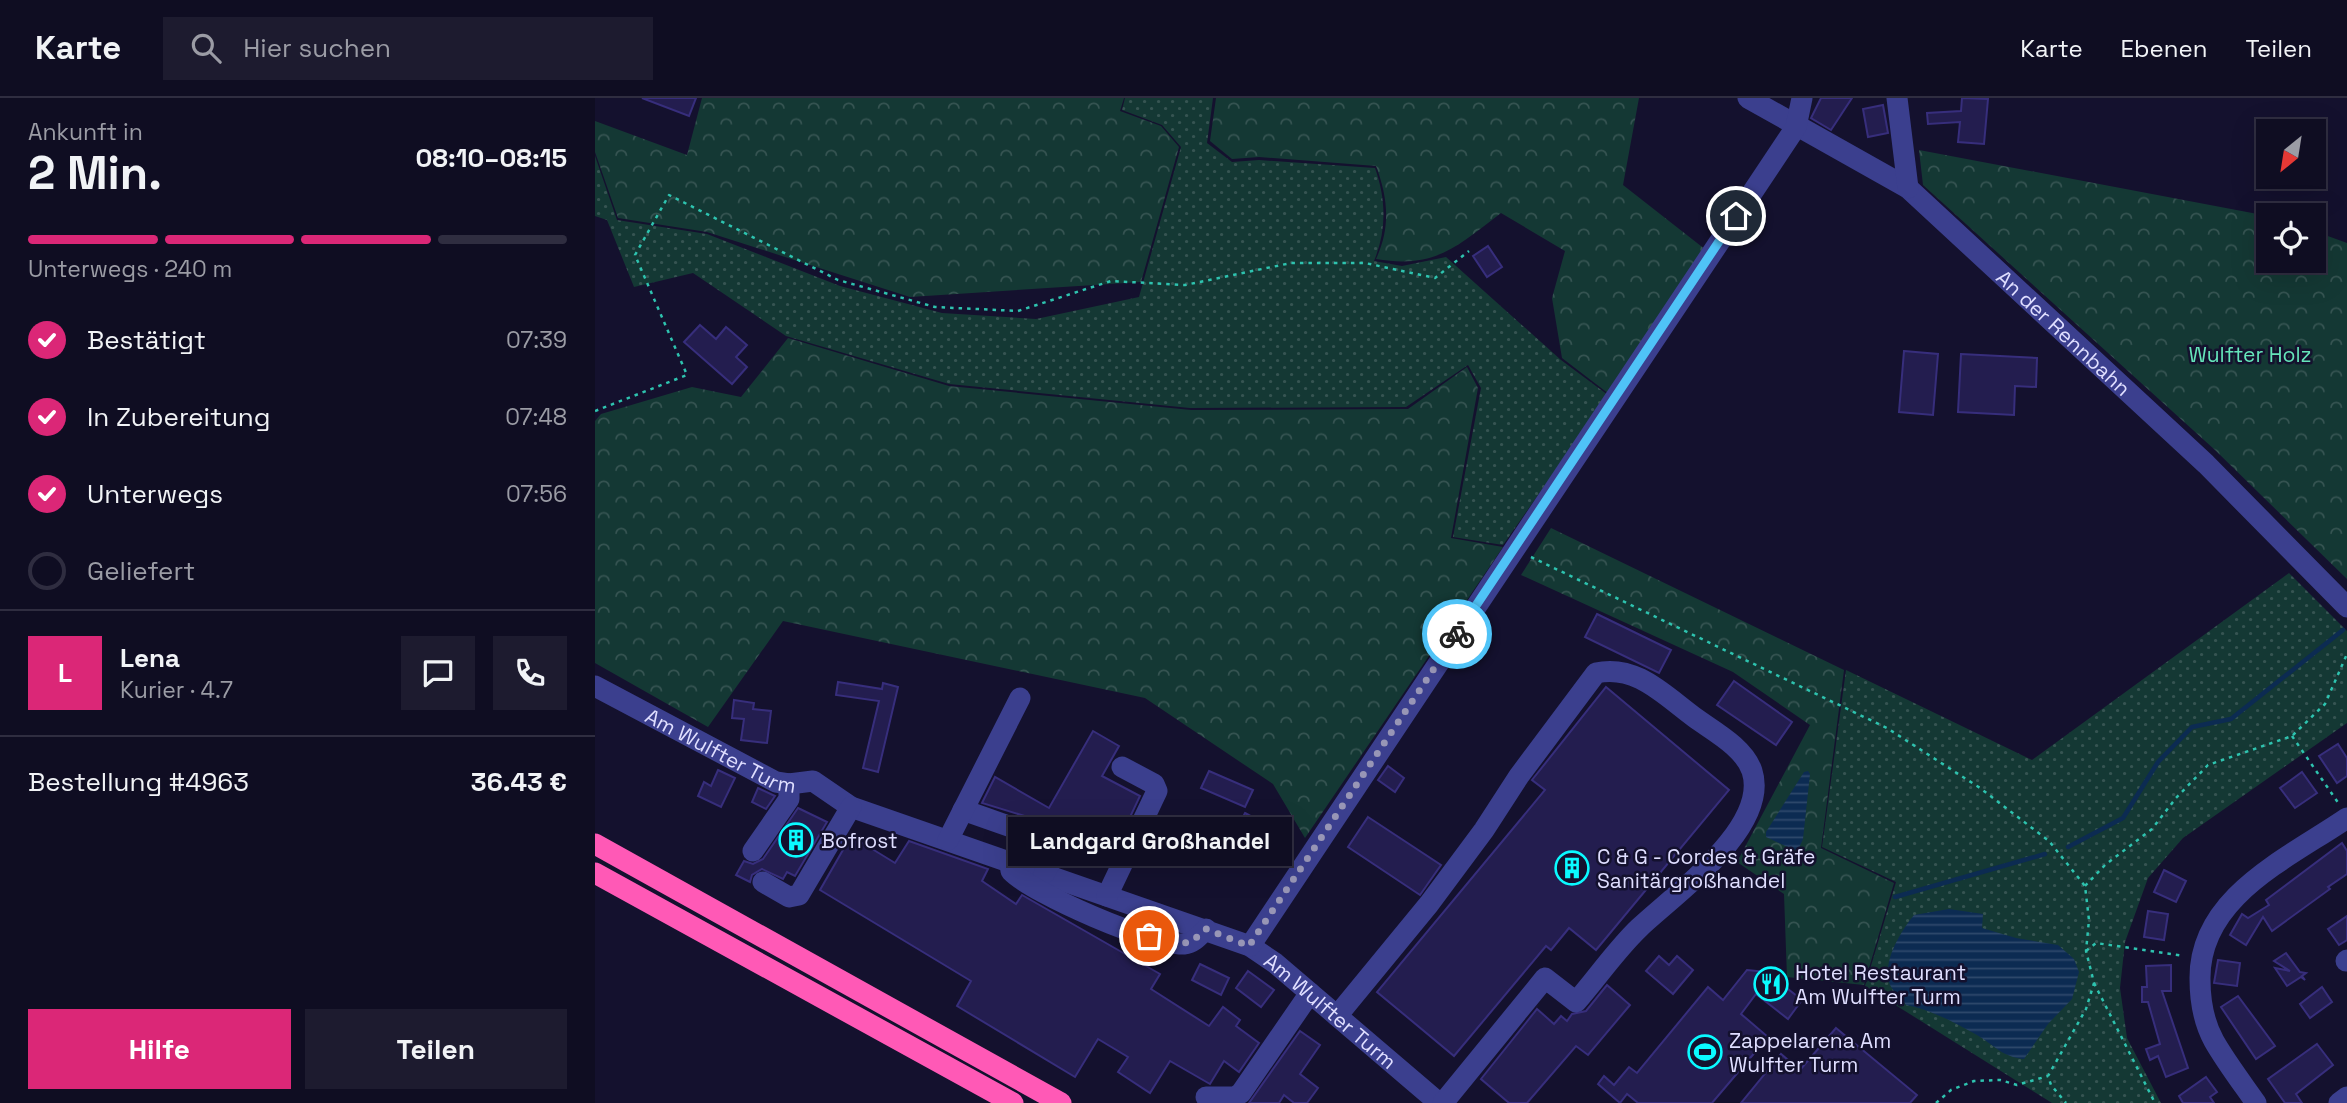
<!DOCTYPE html>
<html lang="de">
<meta charset="utf-8">
<style>
:root{--surface:#0f0d22;--page:#1d1b2f;--text:#f1f3f6;--muted:#9b9ca5;--line:#2f2d40;--accent:#db2777}
body{margin:0;font-family:"Space Grotesk",sans-serif;background:var(--page);color:var(--text);height:100vh;display:flex;flex-direction:column;font-size:26px;white-space:nowrap}
*{box-sizing:border-box;margin:0}
p{font-size:23px;color:var(--muted)}
.icon{flex:none;width:38px;height:38px;fill:none;stroke:currentColor;stroke-width:2;stroke-linecap:round;stroke-linejoin:round}
.map{position:relative;flex:1;overflow:hidden}
.panel{display:flex;flex-direction:column;background:var(--surface);width:595px}
.panel>*{flex:none}
.needle{width:46px;rotate:210deg}
.fabs{position:absolute;left:1661px;top:21px;display:grid;gap:14px}
.fabs a{display:grid;place-items:center;width:70px;height:70px;border-radius:0px;background:var(--surface);box-shadow:0 7px 28px #0002,0 0 0 2px var(--line);font-size:35px}
.pin{position:absolute;display:grid;place-items:center;width:60px;height:60px;color:#fff;margin:-30px;border:4px solid #fff;border-radius:50%;box-shadow:0 2px 7px #0007}
.courier{position:absolute;display:grid;place-items:center;width:70px;height:70px;margin:-35px;border:5px solid #4fc3f7;border-radius:50%;background:#fff;color:#222;box-shadow:0 2px 9px #0007}
.bubble{position:absolute;height:49px;border-radius:0px;background:var(--surface);box-shadow:0 7px 28px #0002,0 0 0 2px var(--line);font-size:23px;font-weight:700;line-height:49px;text-align:center}
.headline em{font-style:normal;font-weight:700}
.headline div{display:flex;flex-direction:column-reverse}
.headline{display:flex;align-items:center;justify-content:space-between;height:119px;padding:0 28px}
h1{font-size:46px;font-weight:700;line-height:52px}
.bar{display:grid;grid-template-columns:repeat(4,1fr);gap:10px 7px;align-content:center;height:84px;padding:0 28px}
.bar i{height:9px;border-radius:5px;background:var(--line)}
.bar .current{background:var(--accent)}
.bar p{grid-column:span 4}
.line{display:flex;align-items:center;gap:18px;padding:0 28px;border-top:2px solid var(--line)}
.line div{flex:1}
.round{display:grid;place-items:center;flex:none;width:74px;height:74px;border-radius:0px;background:var(--page)}
ol{padding:0 28px;list-style:none}
li{display:flex;align-items:center;gap:21px;height:77px}
li p{margin-inline-start:auto}
li .icon{padding:7px;border-radius:50%;background:var(--accent);color:#fff;stroke-width:4}
li:last-child{color:var(--muted)}
li i{width:38px;height:38px;border:4px solid var(--line);border-radius:50%}
.primary-button{display:flex;gap:14px;margin-top:auto;padding:14px 28px}
.primary-button a{flex:1;height:80px;border-radius:0px;background:var(--accent);color:#fff;font-size:28px;font-weight:700;line-height:80px;text-align:center}
.primary-button a+a{background:var(--page);color:var(--text)}
header{display:flex;align-items:center;gap:42px;box-sizing:border-box;height:98px;padding:0 35px;background:var(--surface);border-bottom:2px solid var(--line)}
header strong{font-size:33px}
nav{display:flex;gap:38px;margin-inline-start:auto;font-size:24px}
.search{width:490px;height:63px;background:var(--page);display:flex;align-items:center;gap:18px;box-sizing:border-box;padding:0 24px;border-radius:0px;color:var(--muted);font-size:26px}
main{display:flex;flex:1;min-height:0}
.map>svg:first-child{display:block}
</style>
<header>
<strong>Karte</strong>
<div class="search"><svg class="icon" aria-label="search" viewBox="0 0 24 24"><circle cx="10" cy="10" r="6"/><path d="M15 15l6 6"/></svg>Hier suchen</div>
<nav><a>Karte</a><a>Ebenen</a><a>Teilen</a></nav>
</header>
<main>
<section class="panel">
<div class="headline"><div><h1>2 Min.</h1><p>Ankunft in</p></div><em>08:10–08:15</em></div>
<div class="bar"><i class="current"></i><i class="current"></i><i class="current"></i><i></i><p>Unterwegs · 240 m</p></div>
<ol>
<li><svg class="icon" aria-label="check" viewBox="0 0 24 24"><path d="M5 12l5 5 9-10"/></svg>Bestätigt<p>07:39</p></li>
<li><svg class="icon" aria-label="check" viewBox="0 0 24 24"><path d="M5 12l5 5 9-10"/></svg>In Zubereitung<p>07:48</p></li>
<li><svg class="icon" aria-label="check" viewBox="0 0 24 24"><path d="M5 12l5 5 9-10"/></svg>Unterwegs<p>07:56</p></li>
<li><i></i>Geliefert</li>
</ol>
<div class="line" style="height:126px"><b class="round" style="background:var(--accent);color:#fff">L</b><div><b>Lena</b><p>Kurier · 4.7</p></div><a class="round"><svg class="icon" aria-label="chat" viewBox="0 0 24 24"><path d="M4 5h16v11H9l-5 4z"/></svg></a><a class="round"><svg class="icon" aria-label="phone" viewBox="0 0 24 24"><path d="M5 4h4l2 5-3 2q2 4 5 5l2-3 5 2v4C11 20 4 13 5 4z"/></svg></a></div>
<div class="line" style="height:91px"><div>Bestellung #4963</div><b>36.43 €</b></div>
<div class="primary-button"><a>Hilfe</a><a>Teilen</a></div>
</section>
<div class="map">
<svg width="1752" height="1005" viewBox="0 0 1752 1005">
<defs>
<pattern id="green-dots" width="8" height="8" patternUnits="userSpaceOnUse" patternTransform="scale(1.75)"><rect width="8" height="8" fill="#143834"/><path d="M2 2h.1M6 6h.1" fill="none" stroke="#365452" stroke-width="1.8" stroke-linecap="round"/></pattern>
<pattern id="forest-crowns" width="20" height="18" patternUnits="userSpaceOnUse" patternTransform="scale(1.75)"><rect width="20" height="18" fill="#143834"/><path d="M2 6a3 3 0 1 1 6 0M12 15a3 3 0 1 1 6 0" fill="none" stroke="#365452"/></pattern>
<pattern id="water-rules" width="6" height="5" patternUnits="userSpaceOnUse" patternTransform="scale(1.75)"><rect width="6" height="5" fill="#0c2b52"/><path d="M0 2.5h6" fill="none" stroke="#2f496c"/></pattern>
</defs>
<rect width="100%" height="100%" fill="#14112e"/>
<g fill="url(#green-dots)">
<path d="M530,0H618L612,45L637,64L664,62L780,70C791,101 792,132 779,163L807,168L851,159L966,262L1013,297L908,447L858,439L886,290L873,267L811,309L595,310L354,286L191,238L98,175L39,189L12,122L0,118V58L22,122L112,136L245,188L347,215L441,221L544,199L586,49L567,27L527,12Z"/>
<path d="M1694,475L1752,533V625L1588,740L1553,780L1530,844L1525,890L1532,940L1566,1005H1457L1270,888L1301,784L1227,749L1251,572L1437,662Z"/>
</g>
<g fill="url(#forest-crowns)">
<path d="M107,0H529L525,13L566,28L584,49L546,184L315,199L112,134L23,120L0,54V23L92,57Z"/>
<path d="M621,0H1044L1028,87L1111,152L1014,296L967,260L957,200L970,153L906,115C861,149 840,171 781,161C796,129 793,100 781,68L664,59L637,61L615,43Z"/>
<path d="M1324,52L1673,118V163H1718L1719,133L1752,145V481L1620,352L1328,87Z"/>
<path d="M193,240L354,288L596,312L813,311L872,269L883,290L856,440L908,449L710,740L678,686L550,600L188,523L113,629L0,565V323L6,316L97,289L146,299Z"/>
<path d="M956,430L1249,572L1226,750L1299,785L1269,887L1192,879L1189,796L1142,764L1215,627L1138,574L926,477Z"/>
</g>
<g fill="url(#water-rules)">
<path d="M1213,673L1215,676L1208,741L1204,750L1199,752L1171,739V734L1209,674Z"/>
<path d="M1354,811L1388,816L1387,830L1421,840L1463,847L1479,861L1484,874L1477,901L1453,926L1429,961C1407,959 1399,947 1382,937C1359,924 1336,912 1311,907C1306,900 1296,892 1294,884C1288,862 1306,833 1319,817Z"/>
</g>
<g fill="none" stroke-linecap="round" stroke-linejoin="round">
<g stroke="#0c2b52" stroke-width="4.5">
<path d="M1473,749L1528,720L1563,664L1597,629L1636,621L1748,532"/>
<path d="M1300,799L1450,756"/>
</g>
</g>
<g fill="#231d4f" stroke="#372e7c" stroke-width="2">
<path d="M47,0H101L94,18Z"/>
<path d="M1226,0H1257L1236,32L1216,20Z"/>
<path d="M1367,0L1393,1L1389,46L1363,44L1365,24L1333,26L1332,15L1366,13Z"/>
<path d="M1288,7L1293,35L1273,39L1268,11Z"/>
<path d="M893,148L907,169L892,179L878,158Z"/>
<path d="M105,227L121,241L131,229L152,247L141,259L152,269L137,286L89,244Z"/>
<path d="M1309,253L1343,256L1338,317L1304,314Z"/>
<path d="M1366,256L1442,260L1441,289L1420,288L1419,317L1363,314Z"/>
<path d="M1002,516L1076,552L1064,575L990,539Z"/>
<path d="M1139,583L1197,624L1181,647L1122,607Z"/>
<path d="M243,584L287,591L288,585L303,589L283,674L268,670L284,603L241,597Z"/>
<path d="M1011,589L1134,692L1001,852L974,830L956,852L951,848L859,958L782,894L950,692L937,682Z"/>
<path d="M139,602L159,605L158,611L176,613L172,645L146,642L149,621L137,620Z"/>
<path d="M498,633L524,648L507,678L545,698L517,757L475,734L473,738L436,720L387,705L400,679L454,710Z"/>
<path d="M1743,646L1752,660V678L1742,685L1724,658Z"/>
<path d="M793,668L809,680L800,694L783,682Z"/>
<path d="M123,672L140,680L126,709L103,698L109,684L116,688Z"/>
<path d="M614,673L658,692L650,709L606,690Z"/>
<path d="M1707,674L1722,695L1700,710L1685,690Z"/>
<path d="M163,690L180,698L171,711L157,704Z"/>
<path d="M203,710L232,724L200,778L192,774L188,781L167,771L157,777L155,784L141,777L149,763L158,766L168,761Z"/>
<path d="M650,715L670,726L660,745L640,734Z"/>
<path d="M773,719L846,767L825,797L753,749Z"/>
<path d="M256,738L300,765L314,743L393,771L387,783L421,806L427,797L565,876L556,891L614,928L628,909L645,922L641,928L664,945L644,974L629,963L615,986L575,963L555,995L523,974L533,959L503,941L480,979L362,908L376,883L225,792Z"/>
<path d="M1747,745L1752,753V776L1733,789L1735,791L1677,833L1668,819L1651,847L1635,837L1647,816L1653,820L1674,807L1671,802Z"/>
<path d="M1569,772L1591,783L1581,804L1559,794Z"/>
<path d="M1553,813L1573,816L1569,842L1549,839Z"/>
<path d="M1752,818V842L1744,847L1733,831Z"/>
<path d="M1691,855L1705,874L1711,875L1707,878L1710,882L1706,879L1692,888L1680,870L1695,873L1679,863Z"/>
<path d="M1064,858L1074,867L1082,858L1098,872L1078,896L1051,873Z"/>
<path d="M1623,862L1645,865L1642,888L1619,885Z"/>
<path d="M605,866L634,880L626,897L597,882Z"/>
<path d="M1576,867V893H1567L1593,970L1571,979L1563,958L1555,962L1551,951L1565,946L1553,904H1547V889H1552L1551,868Z"/>
<path d="M1152,872L1171,874L1207,902L1193,921L1161,896L1146,916L1173,939L1117,1005H1043L1032,996L1025,1005L1003,986L1009,978L1019,987L1034,969L1042,975L1113,889L1128,902Z"/>
<path d="M653,873L679,892L666,909L641,890Z"/>
<path d="M1012,887L1035,907L993,957L981,948L932,1005H914L886,981L942,911L959,926L966,918L972,923L977,916L991,913Z"/>
<path d="M1727,889L1737,904L1715,920L1705,906Z"/>
<path d="M1643,898L1680,948L1661,961L1626,909Z"/>
<path d="M1241,930L1322,997L1315,1005H1146L1186,956L1205,972Z"/>
<path d="M705,933L725,947L705,976L723,990L712,1005H699L689,997L684,1005H654Z"/>
<path d="M1722,946L1738,967L1701,996L1707,1005H1690L1673,981Z"/>
<path d="M1611,979L1622,994L1615,999L1619,1005H1588L1584,998Z"/>
</g>
<g fill="none" stroke-linecap="round" stroke-linejoin="round">
<g stroke="#2ec3af" stroke-width="2.5" stroke-dasharray="3.5 5" stroke-linecap="butt">
<path d="M0,313L92,277L40,157L74,97L243,182L340,209L423,213L516,183L590,187L696,165H770L840,180L874,153"/>
<path d="M936,459L1292,630L1385,690L1454,743L1490,788L1494,822L1491,853L1499,885L1491,911L1453,978L1456,987L1471,1005"/>
<path d="M1697,638L1744,706"/>
<path d="M1490,788L1510,767L1557,731L1581,700L1613,667L1697,638L1730,606L1752,556"/>
<path d="M1491,853L1501,845L1589,858"/>
<path d="M1499,885L1560,1005"/>
<path d="M1341,1005L1356,992L1379,983L1405,982L1422,987L1453,978"/>
</g>
<g stroke="#3b3f8e" stroke-width="21">
<path id="s1" d="M1153,0L1313,90L1611,366L1752,509"/>
<path d="M1302,0L1313,90"/>
<path id="s2" d="M0,588L181,684L194,686L218,683L256,709L655,848L680,865L844,1005"/>
<path d="M368,712L462,745V752L449,776"/>
<path d="M353,742L425,600"/>
<path d="M158,753L194,701V686"/>
<path d="M415,765L416,773C438,796 558,848 589,846C599,845 604,838 611,831"/>
<path d="M168,784L194,799L204,797L256,709"/>
<path d="M512,798L562,693L559,686L527,669"/>
<path d="M655,848L1201,29L1207,0"/>
<path d="M1751,863L1752,862"/>
<path d="M742,918L834,806L889,732L924,678L1001,575C1041,566 1069,597 1099,619C1118,633 1149,649 1157,673C1175,729 1080,796 1044,830C1021,852 1002,880 981,904L950,880L848,1005"/>
<path d="M611,999H640L646,995L715,895"/>
<path d="M1661,1005C1647,985 1631,964 1619,943C1608,923 1605,903 1605,881C1604,799 1692,761 1752,720"/>
<path d="M1744,1005L1752,999"/>
</g>
<g stroke="#ff59b6" stroke-width="21">
<path d="M0,746L466,1005"/>
<path d="M0,775L418,1005"/>
</g>
</g>
<g fill="none" stroke-linecap="round" stroke-linejoin="round">
<path stroke="#9896b6" stroke-width="7" stroke-dasharray="0 12.6" d="M554,838C580,847 590,852 611,831L654,848L862,536"/>
<path stroke="#4fc3f7" stroke-width="9" d="M862,536L1141,118"/>
</g>
<defs>
<symbol id="building-ring" viewBox="-11 -11 22 22"><circle r="9.5" fill="#14112e" stroke="#0afaff" stroke-width="1.5"/><path d="M-4-6H4V6H1V3H-1V6H-4ZM-2.5-4.3h1.7v1.8h-1.7ZM.8-4.3h1.7v1.8H.8ZM-2.5-1h1.7V.8h-1.7ZM.8-1h1.7V.8H.8Z" fill="#0afaff"/></symbol>
<symbol id="restaurant-ring" viewBox="-11 -11 22 22"><circle r="9.5" fill="#14112e" stroke="#0afaff" stroke-width="1.5"/><path d="M-5-6h1v4h1v-4h1v4h1v-4h1v5L-1.5 .5V6h-2V.5L-5-1ZM5-6V6H3V1.5H1.5Q1.5-4 5-6Z" fill="#0afaff"/></symbol>
<symbol id="stadium-ring" viewBox="-11 -11 22 22"><circle r="9.5" fill="#14112e" stroke="#0afaff" stroke-width="1.5"/><path d="M0-5a6.5 5 0 1 0 0 10a6.5 5 0 1 0 0-10ZM-3.5-1.8h7v3.6h-7Z" fill="#0afaff"/></symbol>
</defs>
<g fill-rule="evenodd">
<use href="#building-ring" x="182" y="723" width="38" height="38"/>
<use href="#building-ring" x="958" y="751" width="38" height="38"/>
<use href="#restaurant-ring" x="1157" y="867" width="38" height="38"/>
<use href="#stadium-ring" x="1091" y="935" width="38" height="38"/>
</g>
<g text-anchor="middle" dominant-baseline="central" stroke-width="5" stroke-linejoin="round" paint-order="stroke">
<g font-size="21" fill="#dfdeff" stroke="#14112e">
<text stroke="none"><textPath href="#s1" startOffset="396">An der Rennbahn</textPath></text>
<text stroke="none"><textPath href="#s2" startOffset="142">Am Wulfter Turm</textPath></text>
<text stroke="none"><textPath href="#s2" startOffset="814">Am Wulfter Turm</textPath></text>
</g>
<g font-size="21" fill="#65e5ba" stroke="#14112e">
<text x="1655" y="256">Wulfter Holz</text>
</g>
<g font-size="21" fill="#dfdeff" stroke="#14112e" text-anchor="start">
<text x="226" y="742">Bofrost</text>
<text x="1002" y="758">C &amp; G - Cordes &amp; Gräfe<tspan x="1002" dy="24">Sanitärgroßhandel</tspan></text>
<text x="1200" y="874">Hotel Restaurant<tspan x="1200" dy="24">Am Wulfter Turm</tspan></text>
<text x="1134" y="942">Zappelarena Am<tspan x="1134" dy="24">Wulfter Turm</tspan></text>
</g>
</g>
</svg>
<div class="fabs">
<a><svg class="needle" viewBox="-14 -14 28 28"><path d="M0-13l5 13h-10z" fill="#e53935"/><path d="M0 13l5-13h-10z" fill="#9b9ca5"/></svg></a>
<a><svg class="icon" aria-label="locate" viewBox="0 0 24 24"><circle cx="12" cy="12" r="6"/><path d="M12 2v4M12 18v4M2 12h4M18 12h4"/></svg></a>
</div>
<div class="pin" style="left:554px;top:838px;background:#ea580c"><svg class="icon" aria-label="bag" viewBox="0 0 24 24"><path d="M5 8h14l-1 12H6zM9 8a3 3 0 0 1 6 0"/></svg></div>
<div class="pin" style="left:1141px;top:118px;background:#1f2937"><svg class="icon" aria-label="home" viewBox="0 0 24 24"><path d="M3 11l9-7 9 7M6 9v11h12V9"/></svg></div>
<div class="courier" style="left:862px;top:536px"><svg class="icon" aria-label="bike" viewBox="0 0 24 24"><circle cx="6" cy="16" r="4"/><circle cx="18" cy="16" r="4"/><path d="M6 16l4-8h5l3 8M10 8l3 8H6M13 5h3"/></svg></div>
<div class="bubble" style="left:413px;top:719px;width:284px">Landgard Großhandel</div>
</div>
</main>
